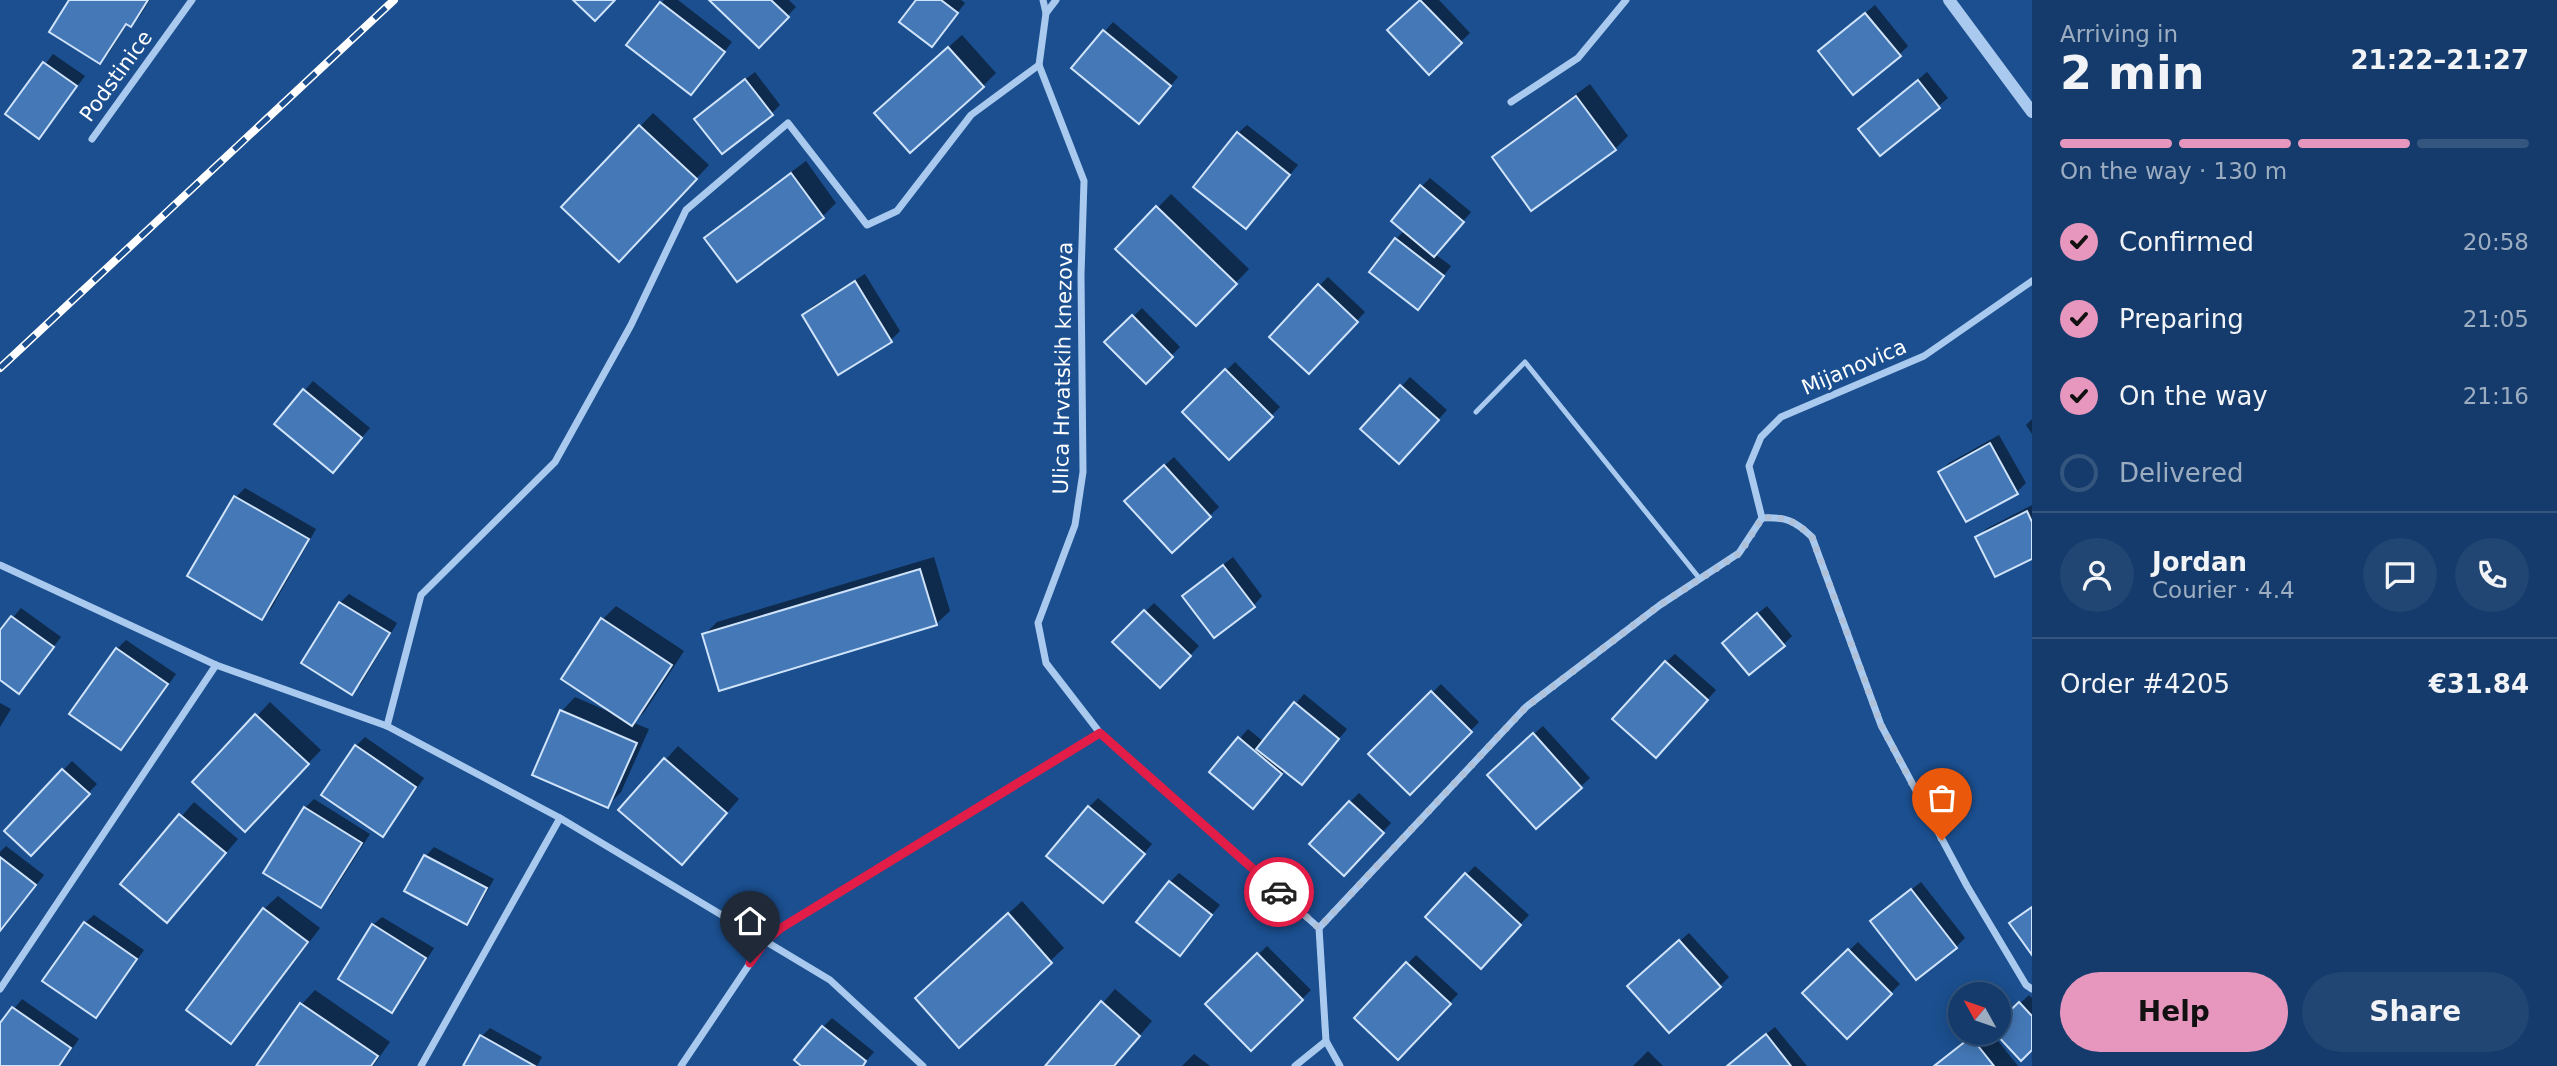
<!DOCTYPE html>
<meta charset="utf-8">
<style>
:root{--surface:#143b6b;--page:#214673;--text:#f1f3f6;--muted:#9dadc1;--line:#33557e;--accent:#e797bd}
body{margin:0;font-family:"DejaVu Sans",sans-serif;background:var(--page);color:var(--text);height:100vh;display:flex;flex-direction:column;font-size:26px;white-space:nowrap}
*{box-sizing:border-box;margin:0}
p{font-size:23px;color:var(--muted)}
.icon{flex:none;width:38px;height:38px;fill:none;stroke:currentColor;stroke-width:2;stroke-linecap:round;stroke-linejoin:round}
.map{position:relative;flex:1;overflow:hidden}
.sheet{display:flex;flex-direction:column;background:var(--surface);width:525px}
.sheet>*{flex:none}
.needle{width:46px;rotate:310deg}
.tools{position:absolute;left:1948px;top:982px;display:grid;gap:14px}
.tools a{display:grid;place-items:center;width:63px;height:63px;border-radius:50%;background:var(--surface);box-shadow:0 4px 18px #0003,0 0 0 2px var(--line);font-size:35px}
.pin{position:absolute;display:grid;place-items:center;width:60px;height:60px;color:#fff;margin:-72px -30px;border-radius:50% 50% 50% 0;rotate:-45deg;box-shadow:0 0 7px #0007}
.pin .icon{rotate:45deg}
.courier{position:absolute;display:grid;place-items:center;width:70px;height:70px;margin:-35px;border:5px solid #e11d48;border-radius:50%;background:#fff;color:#222;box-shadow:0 2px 9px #0007}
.summary em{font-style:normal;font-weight:800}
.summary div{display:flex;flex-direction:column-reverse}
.summary{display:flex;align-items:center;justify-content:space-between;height:119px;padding:0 28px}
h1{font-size:46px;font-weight:800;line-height:52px}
.bar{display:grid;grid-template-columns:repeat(4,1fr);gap:10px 7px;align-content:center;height:84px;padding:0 28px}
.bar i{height:9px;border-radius:5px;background:var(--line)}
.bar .current{background:var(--accent)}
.bar p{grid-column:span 4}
.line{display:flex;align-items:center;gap:18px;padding:0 28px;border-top:2px solid var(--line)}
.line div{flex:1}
.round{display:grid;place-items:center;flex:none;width:74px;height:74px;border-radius:37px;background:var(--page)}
ol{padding:0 28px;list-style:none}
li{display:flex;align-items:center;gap:21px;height:77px}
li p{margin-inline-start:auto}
li .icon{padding:7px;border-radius:50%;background:var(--accent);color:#111;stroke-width:4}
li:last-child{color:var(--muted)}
li i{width:38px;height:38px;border:4px solid var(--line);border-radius:50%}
.action{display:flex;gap:14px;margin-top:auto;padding:14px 28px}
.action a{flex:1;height:80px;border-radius:42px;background:var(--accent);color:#111;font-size:28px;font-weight:800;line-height:80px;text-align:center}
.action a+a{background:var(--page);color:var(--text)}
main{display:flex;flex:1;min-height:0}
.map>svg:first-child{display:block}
</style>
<main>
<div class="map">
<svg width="2032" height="1066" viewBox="0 0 2032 1066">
<rect width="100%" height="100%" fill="#1b4f8f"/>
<g fill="#0007">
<path d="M71,0H150L140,16L131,25L128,23L109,53L100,62Z"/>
<path d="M664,0H678L732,42L699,84L629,44Z"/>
<path d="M711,0H789L796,7L759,46Z"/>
<path d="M918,0H961L965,3L940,36Z"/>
<path d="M1422,0H1439L1470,33L1429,72L1389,30Z"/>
<path d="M1875,5L1908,46L1899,55L1829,43Z"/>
<path d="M1113,22L1178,77L1148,113L1074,67Z"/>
<path d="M962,35L996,73L983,86L890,100Z"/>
<path d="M53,54L85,76L39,136L7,114Z"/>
<path d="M755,72L780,105L771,114L705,110Z"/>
<path d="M1927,72L1948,98L1881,154L1860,129Z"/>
<path d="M1590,84L1628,136L1615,149L1494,157L1508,144Z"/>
<path d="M653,113L709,165L632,247L563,207Z"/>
<path d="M1247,125L1298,165L1246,227L1238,133Z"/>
<path d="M806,161L836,203L823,216L737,279L706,238L720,225Z"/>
<path d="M1430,178L1471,212L1435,254L1451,266L1427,298L1396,239L1405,230L1422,186Z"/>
<path d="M1171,194L1249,269L1196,324L1118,249Z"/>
<path d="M865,274L900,331L891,340L839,372L804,315L813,306Z"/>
<path d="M1328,277L1365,312L1318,363L1319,286Z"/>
<path d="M1142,308L1180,347L1146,381L1107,342Z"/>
<path d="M1235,362L1280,407L1229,458L1184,412Z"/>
<path d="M1410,377L1447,410L1408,453L1363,429Z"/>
<path d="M313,381L370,428L341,462L276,424Z"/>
<path d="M2032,419V434L2026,425Z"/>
<path d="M1999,435L2026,483L2017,492L1967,520L1940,472L1949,463Z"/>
<path d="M1174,457L1219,507L1172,551L1135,492Z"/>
<path d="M245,488L316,529L271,609L262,618L189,575L236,497Z"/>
<path d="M2032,505V557L1977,538L1986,529Z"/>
<path d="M934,557L950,611L936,624L704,635L717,622Z"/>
<path d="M1233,557L1262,596L1254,605L1184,596Z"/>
<path d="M349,594L397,623L361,684L352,693L340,603Z"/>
<path d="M1154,603L1199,646L1160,686L1115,642Z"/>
<path d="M616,606L684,651L645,711L634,723L649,729L621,792L608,805L562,711L575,697L612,713L613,712L603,619Z"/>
<path d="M1767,606L1792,636L1783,645L1733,634Z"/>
<path d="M21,608L61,637L19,692L0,678V633Z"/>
<path d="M126,640L176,674L130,739L121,748L72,714L117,649Z"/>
<path d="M1675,654L1716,690L1665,747L1666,662Z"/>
<path d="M1441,684L1479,722L1410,793L1371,754Z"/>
<path d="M1304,694L1347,729L1310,774L1285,770L1262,797L1211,772L1248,729L1264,742Z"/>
<path d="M270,702L321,750L258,816L257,716Z"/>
<path d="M0,703L11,709L0,727Z"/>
<path d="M1543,726L1590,778L1536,827L1498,766Z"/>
<path d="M365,737L424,778L391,825L382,834L356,746Z"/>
<path d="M678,746L739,799L695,850L621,810Z"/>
<path d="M72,761L97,784L31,853L7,830Z"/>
<path d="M1359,793L1391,823L1352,865L1350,802Z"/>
<path d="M1098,798L1152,844L1112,892L1089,807Z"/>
<path d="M314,799L370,834L330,897L321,906L305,808Z"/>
<path d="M194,802L238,839L167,921L123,884Z"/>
<path d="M6,846L44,875L0,931V852Z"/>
<path d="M434,847L494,879L475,913L467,922L426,856Z"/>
<path d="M1475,866L1529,915L1490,957L1466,875Z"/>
<path d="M1179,873L1220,905L1180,953L1170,882Z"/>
<path d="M1921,882L1965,938L1956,947L1872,921Z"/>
<path d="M278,896L320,928L244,1028L230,1041L188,1009L264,909Z"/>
<path d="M1022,901L1064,948L960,1045L930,985Z"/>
<path d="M94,915L144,950L104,1007L95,1016L85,923Z"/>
<path d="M382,917L434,948L400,1002L392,1011L373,925Z"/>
<path d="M1689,933L1729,977L1720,986L1638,978Z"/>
<path d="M1858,942L1900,984L1847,1036L1805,993Z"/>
<path d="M1267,946L1311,990L1251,1049L1208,1004Z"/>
<path d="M1416,955L1458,994L1398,1058L1356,1018Z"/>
<path d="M1115,989L1152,1021L1114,1066H1048Z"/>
<path d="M315,990L390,1042L373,1066H258L302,1004Z"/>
<path d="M2029,995L2032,998V1048L1998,1032V1024Z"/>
<path d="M22,999L79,1039L60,1066H0V1026Z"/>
<path d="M832,1018L874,1052L862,1066H804L823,1027Z"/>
<path d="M1775,1027L1807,1066H1728L1730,1063Z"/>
<path d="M490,1028L542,1057L537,1066H465L482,1036Z"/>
<path d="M1975,1032H1991L2018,1066H1933Z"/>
<path d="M1648,1051L1663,1066H1633Z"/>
<path d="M1194,1054L1210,1066H1182Z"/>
</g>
<g fill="#4478b7" stroke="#cfe3fa" stroke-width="2">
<path d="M69,0H148L131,27L126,24L100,64L49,32Z"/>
<path d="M573,0H615L595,21Z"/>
<path d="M709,0H771L789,17L759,48Z"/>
<path d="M916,0H941L958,13L932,47L899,22Z"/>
<path d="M1420,0L1462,43L1429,75L1387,30Z"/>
<path d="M660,2L725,52L691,95L626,45Z"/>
<path d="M1865,13L1901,56L1853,95L1818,51Z"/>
<path d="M1103,30L1171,86L1139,124L1071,68Z"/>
<path d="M948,47L984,87L910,153L874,113Z"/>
<path d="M43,62L77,86L39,139L5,114Z"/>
<path d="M745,79L773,115L722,154L694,119Z"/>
<path d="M1918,80L1940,108L1880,156L1858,129Z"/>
<path d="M1576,96L1616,150L1531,211L1492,157Z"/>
<path d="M639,125L697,179L619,262L561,207Z"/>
<path d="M1237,132L1290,175L1246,229L1193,187Z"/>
<path d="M791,173L824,218L737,282L704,238Z"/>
<path d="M1420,185L1464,222L1434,257L1391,221Z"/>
<path d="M1156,206L1237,284L1196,326L1115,249Z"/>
<path d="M1395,238L1444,276L1418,310L1369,272Z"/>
<path d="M855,281L892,342L838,375L802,315Z"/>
<path d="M1318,284L1358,322L1309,374L1269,337Z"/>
<path d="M1132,315L1173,357L1146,384L1104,342Z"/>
<path d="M1225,369L1273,417L1229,460L1182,412Z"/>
<path d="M1400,385L1439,420L1399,464L1360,429Z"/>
<path d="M303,389L362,438L333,473L274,424Z"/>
<path d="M1990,443L2018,494L1966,522L1938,472Z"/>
<path d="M1164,465L1211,517L1172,553L1124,501Z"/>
<path d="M234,496L309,539L262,620L187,576Z"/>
<path d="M2027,511L2032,522V559L1995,577L1975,537Z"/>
<path d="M1223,565L1255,607L1214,638L1182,596Z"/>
<path d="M920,569L937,625L719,691L702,634Z"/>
<path d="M339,602L390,633L352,695L301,663Z"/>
<path d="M1144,610L1191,656L1160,688L1112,642Z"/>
<path d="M1757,613L1785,646L1749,675L1722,643Z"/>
<path d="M11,616L54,647L19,694L0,680V630Z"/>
<path d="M601,618L672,665L632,726L561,679Z"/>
<path d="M116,648L168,684L121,750L69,714Z"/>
<path d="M1665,661L1708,700L1656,758L1612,719Z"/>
<path d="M1431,691L1472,732L1410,795L1368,754Z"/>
<path d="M1294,702L1339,739L1302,785L1256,749Z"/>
<path d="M560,710L637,743L608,808L532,775Z"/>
<path d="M255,714L309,764L245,832L192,782Z"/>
<path d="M1533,733L1582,788L1536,829L1487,775Z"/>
<path d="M1238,737L1282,774L1253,809L1209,772Z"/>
<path d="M355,745L416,787L383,837L321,795Z"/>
<path d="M664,758L727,813L682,865L618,810Z"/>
<path d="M62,769L90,794L31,856L4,831Z"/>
<path d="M1349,801L1384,833L1344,876L1309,844Z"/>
<path d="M1088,806L1145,854L1103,903L1046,856Z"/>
<path d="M304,807L362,843L321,908L263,873Z"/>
<path d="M179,814L226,853L167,923L120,884Z"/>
<path d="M424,855L487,888L467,925L404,891Z"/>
<path d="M0,857L36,885L0,931Z"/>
<path d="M1465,873L1521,925L1481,969L1425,917Z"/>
<path d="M1169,881L1212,915L1180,956L1136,922Z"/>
<path d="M1911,889L1957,948L1916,980L1870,921Z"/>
<path d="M2032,907V955L2009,923Z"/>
<path d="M263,908L308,942L231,1044L186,1010Z"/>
<path d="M1008,913L1052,963L959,1048L915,998Z"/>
<path d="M84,922L137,959L96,1018L42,981Z"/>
<path d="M372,924L426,958L392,1013L338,979Z"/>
<path d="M1679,940L1721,987L1669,1033L1627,986Z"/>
<path d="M1848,949L1892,994L1847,1039L1802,993Z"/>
<path d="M1257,953L1303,1000L1251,1051L1205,1004Z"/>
<path d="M1406,962L1451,1004L1398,1060L1354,1018Z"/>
<path d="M1101,1001L1140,1036L1114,1066H1045Z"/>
<path d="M2019,1002L2032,1016V1050L2021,1061L1994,1032H1998V1022Z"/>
<path d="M300,1003L378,1056L371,1066H256Z"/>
<path d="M12,1007L71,1048L59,1066H0V1023Z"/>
<path d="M822,1026L866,1061L863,1066H801L794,1060Z"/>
<path d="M1766,1034L1791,1066H1727Z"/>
<path d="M480,1035L535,1066H463Z"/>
<path d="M1971,1037L1994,1066H1934Z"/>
</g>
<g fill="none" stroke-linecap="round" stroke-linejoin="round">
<path stroke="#a9c9ee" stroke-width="5" d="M1476,412L1525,362L1700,579"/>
<g stroke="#a9c9ee" stroke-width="7">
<path d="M1043,0L1046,13"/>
<path d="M1056,0L1046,13L1039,65L1084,181L1081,275L1083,472L1075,525L1038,623L1046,663L1100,733L1319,928L1326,1041L1340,1066"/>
<path d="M1511,102L1578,58L1626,0"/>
<path d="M92,139L192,0"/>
<path d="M1762,518C1786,517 1794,520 1812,537L1881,725L1967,886L2026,985L2032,989"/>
<path d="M0,565L216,665L387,726L560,818L830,980L923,1066"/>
<path d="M387,726L421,595L555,462L631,325L686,210L788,123L867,225L897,211L971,115L1039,65"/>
<path d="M1319,928L1526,707L1660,605L1739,553L1762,518L1749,466L1761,437L1781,417L1924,356L2032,281"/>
<path d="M0,989L216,665"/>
<path d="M421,1066L560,818"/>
<path d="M681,1066L765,941L781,928L1100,733"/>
<path d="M1295,1066L1326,1041"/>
</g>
<path stroke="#a9c9ee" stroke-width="12" d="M1949,0L2032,112"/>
<defs>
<path id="rail" d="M0,368L394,0"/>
</defs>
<use href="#rail" stroke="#fff" stroke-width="8"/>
<use href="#rail" stroke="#1b4f8f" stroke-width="5" stroke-dasharray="16" stroke-linecap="butt"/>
</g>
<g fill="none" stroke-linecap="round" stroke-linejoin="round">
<path stroke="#afc1d8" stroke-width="7" stroke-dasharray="0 12.6" d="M1279,892L1319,928L1526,707L1660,605L1740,553L1762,518C1786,517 1794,520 1812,537L1881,725L1942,840"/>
<path stroke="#e11d48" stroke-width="9" d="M750,963L765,941L781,928L1100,733L1279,892"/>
</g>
<g text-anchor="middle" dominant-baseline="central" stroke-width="6" stroke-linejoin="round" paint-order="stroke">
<g font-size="21" fill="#fff" stroke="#1b4f8f">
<text transform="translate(116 76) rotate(-54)">Podstinice</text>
<text transform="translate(1854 367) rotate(-23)">Mijanovica</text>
<text transform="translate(1063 368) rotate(-89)">Ulica Hrvatskih knezova</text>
</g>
</g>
</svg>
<div class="tools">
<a><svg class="needle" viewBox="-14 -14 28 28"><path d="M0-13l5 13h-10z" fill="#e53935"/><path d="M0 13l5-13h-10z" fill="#9dadc1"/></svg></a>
</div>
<div class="pin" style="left:1942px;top:840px;background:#ea580c"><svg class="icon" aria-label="bag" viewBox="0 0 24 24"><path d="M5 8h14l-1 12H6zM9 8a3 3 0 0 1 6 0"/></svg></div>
<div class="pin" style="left:750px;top:963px;background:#1f2937"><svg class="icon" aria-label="home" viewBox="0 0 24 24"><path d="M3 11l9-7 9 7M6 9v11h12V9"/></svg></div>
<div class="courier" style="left:1279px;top:892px"><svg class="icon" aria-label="car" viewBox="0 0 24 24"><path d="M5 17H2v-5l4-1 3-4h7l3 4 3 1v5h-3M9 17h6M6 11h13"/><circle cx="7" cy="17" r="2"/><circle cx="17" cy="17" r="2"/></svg></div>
</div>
<section class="sheet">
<div class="summary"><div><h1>2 min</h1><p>Arriving in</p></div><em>21:22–21:27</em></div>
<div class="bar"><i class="current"></i><i class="current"></i><i class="current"></i><i></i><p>On the way · 130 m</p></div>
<ol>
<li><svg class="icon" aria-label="check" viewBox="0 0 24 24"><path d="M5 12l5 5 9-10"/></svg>Confirmed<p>20:58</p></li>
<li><svg class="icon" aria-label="check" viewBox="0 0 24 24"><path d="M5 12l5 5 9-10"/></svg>Preparing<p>21:05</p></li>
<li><svg class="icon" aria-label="check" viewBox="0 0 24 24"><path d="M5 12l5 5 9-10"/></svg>On the way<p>21:16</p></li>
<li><i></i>Delivered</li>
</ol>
<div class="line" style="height:126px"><a class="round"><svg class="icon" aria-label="person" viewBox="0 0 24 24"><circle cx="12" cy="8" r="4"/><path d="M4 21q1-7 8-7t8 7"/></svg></a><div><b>Jordan</b><p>Courier · 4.4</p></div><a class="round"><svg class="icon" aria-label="chat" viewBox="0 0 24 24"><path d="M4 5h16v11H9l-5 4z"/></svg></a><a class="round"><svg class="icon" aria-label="phone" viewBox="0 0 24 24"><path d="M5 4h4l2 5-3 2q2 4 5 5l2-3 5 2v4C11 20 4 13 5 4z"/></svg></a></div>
<div class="line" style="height:91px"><div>Order #4205</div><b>€31.84</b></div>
<div class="action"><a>Help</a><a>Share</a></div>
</section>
</main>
